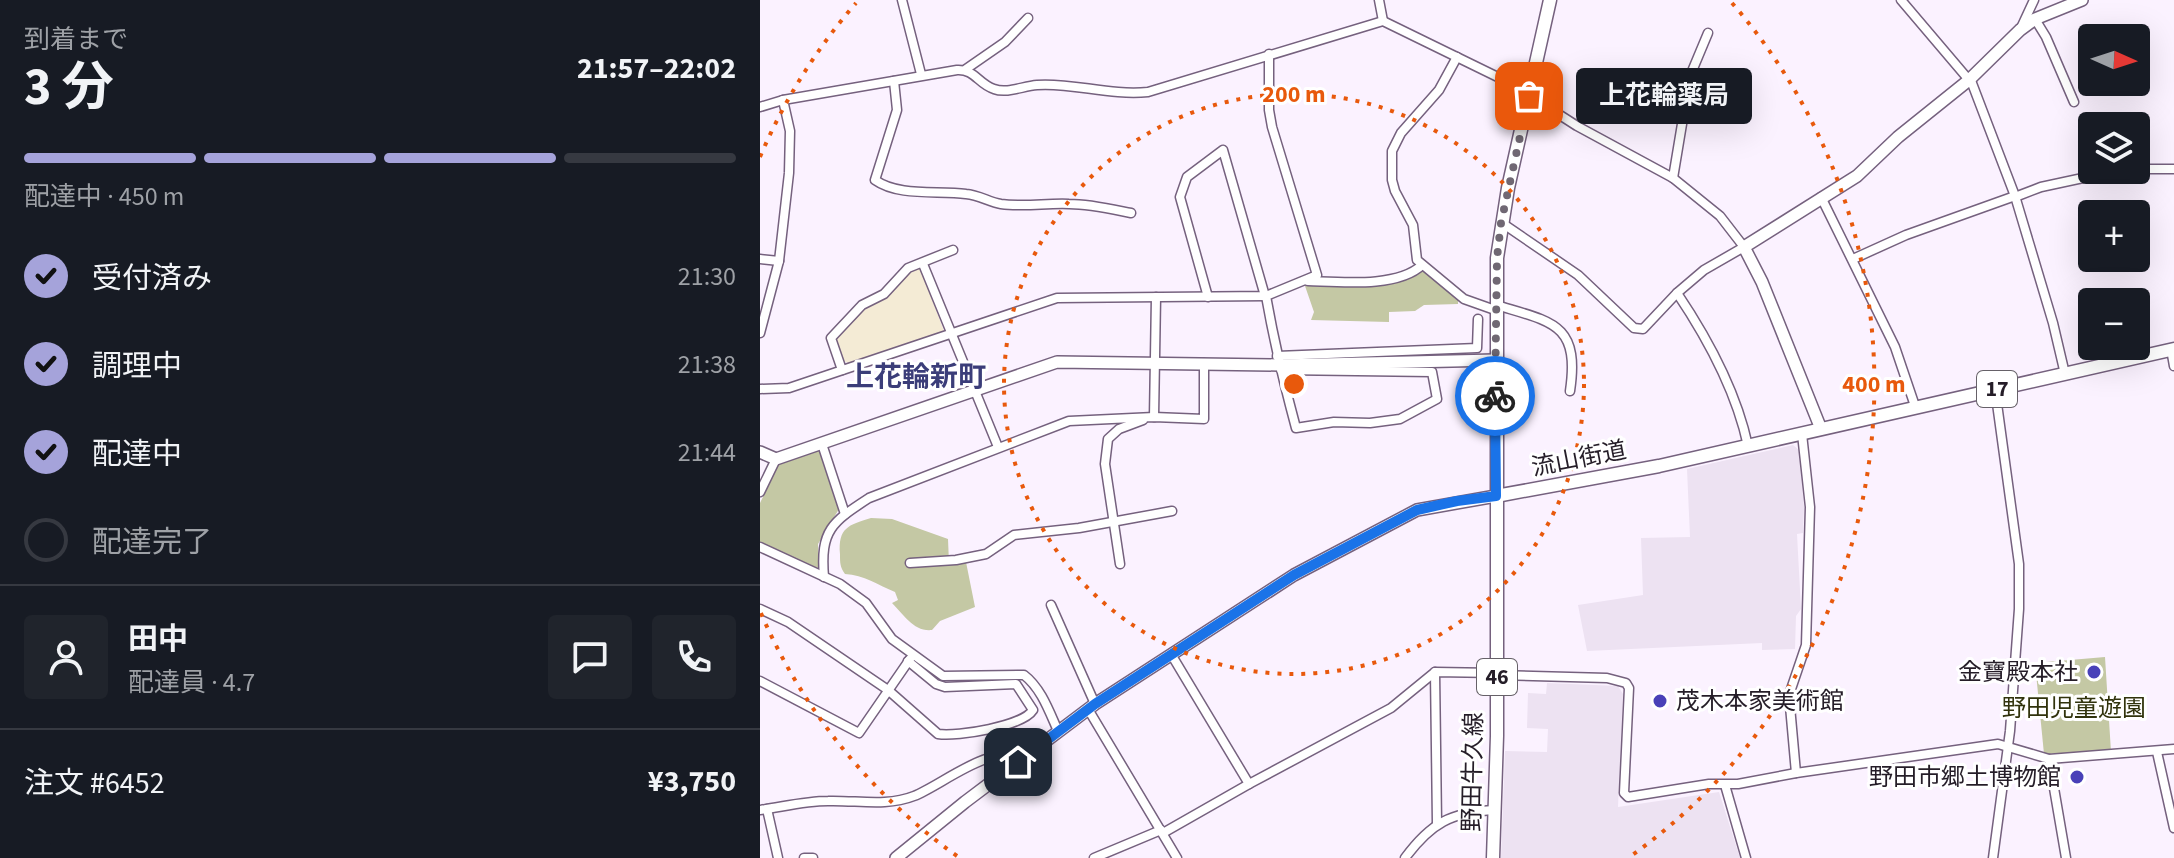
<!DOCTYPE html>
<html lang="ja">
<meta charset="utf-8">
<style>
:root{--surface:#171b24;--page:#20242c;--text:#f1f3f6;--muted:#9ea1a6;--line:#363941;--accent:#a5a3da}
body{margin:0;font-family:"Source Sans 3","Noto Sans JP",sans-serif;background:var(--page);color:var(--text);height:100vh;display:flex;flex-direction:column;font-size:30px;white-space:nowrap}
*{box-sizing:border-box;margin:0}
p{font-size:26px;color:var(--muted)}
.icon{flex:none;width:44px;height:44px;fill:none;stroke:currentColor;stroke-width:2;stroke-linecap:round;stroke-linejoin:round}
.map{position:relative;flex:1;overflow:hidden}
.details{display:flex;flex-direction:column;background:var(--surface);width:760px}
.details>*{flex:none}
.needle{width:52px;rotate:93deg}
.tools{position:absolute;left:1318px;top:24px;display:grid;gap:16px}
.tools a{display:grid;place-items:center;width:72px;height:72px;border-radius:8px;background:var(--surface);box-shadow:0 8px 32px #0002;font-size:40px}
.pin{position:absolute;display:grid;place-items:center;width:68px;height:68px;color:#fff;margin:-34px;border-radius:16px;box-shadow:0 4px 12px #0006}
.courier{position:absolute;display:grid;place-items:center;width:80px;height:80px;margin:-40px;border:6px solid #1a73e8;border-radius:50%;background:#fff;color:#222;box-shadow:0 2px 10px #0007}
.bubble{position:absolute;height:56px;border-radius:8px;background:var(--surface);box-shadow:0 8px 32px #0002;font-size:26px;font-weight:700;line-height:56px;text-align:center}
.head em{font-style:normal;font-weight:700}
.head div{display:flex;flex-direction:column-reverse}
.head{display:flex;align-items:center;justify-content:space-between;height:136px;padding:0 24px}
h1{font-size:52px;font-weight:700;line-height:60px}
.bar{display:grid;grid-template-columns:repeat(4,1fr);gap:12px 8px;align-content:center;height:96px;padding:0 24px}
.bar i{height:10px;border-radius:6px;background:var(--line)}
.bar .selected{background:var(--accent)}
.bar p{grid-column:span 4}
.line{display:flex;align-items:center;gap:20px;padding:0 24px;border-top:2px solid var(--line)}
.line div{flex:1}
.round{display:grid;place-items:center;flex:none;width:84px;height:84px;border-radius:8px;background:var(--page)}
ol{padding:0 24px;list-style:none}
li{display:flex;align-items:center;gap:24px;height:88px}
li p{margin-inline-start:auto}
li .icon{padding:8px;border-radius:50%;background:var(--accent);color:#111;stroke-width:4}
li:last-child{color:var(--muted)}
li i{width:44px;height:44px;border:4px solid var(--line);border-radius:50%}
main{display:flex;flex:1;min-height:0}
.map>svg:first-child{display:block}
</style>
<main>
<section class="details">
<div class="head"><div><h1>3 分</h1><p>到着まで</p></div><em>21:57–22:02</em></div>
<div class="bar"><i class="selected"></i><i class="selected"></i><i class="selected"></i><i></i><p>配達中 · 450 m</p></div>
<ol>
<li><svg class="icon" aria-label="check" viewBox="0 0 24 24"><path d="M5 12l5 5 9-10"/></svg>受付済み<p>21:30</p></li>
<li><svg class="icon" aria-label="check" viewBox="0 0 24 24"><path d="M5 12l5 5 9-10"/></svg>調理中<p>21:38</p></li>
<li><svg class="icon" aria-label="check" viewBox="0 0 24 24"><path d="M5 12l5 5 9-10"/></svg>配達中<p>21:44</p></li>
<li><i></i>配達完了</li>
</ol>
<div class="line" style="height:144px"><a class="round"><svg class="icon" aria-label="person" viewBox="0 0 24 24"><circle cx="12" cy="8" r="4"/><path d="M4 21q1-7 8-7t8 7"/></svg></a><div><b>田中</b><p>配達員 · 4.7</p></div><a class="round"><svg class="icon" aria-label="chat" viewBox="0 0 24 24"><path d="M4 5h16v11H9l-5 4z"/></svg></a><a class="round"><svg class="icon" aria-label="phone" viewBox="0 0 24 24"><path d="M5 4h4l2 5-3 2q2 4 5 5l2-3 5 2v4C11 20 4 13 5 4z"/></svg></a></div>
<div class="line" style="height:104px"><div>注文 #6452</div><b>¥3,750</b></div>
</section>
<div class="map">
<svg width="1414" height="858" viewBox="0 0 1414 858">
<rect width="100%" height="100%" fill="#fbf2ff"/>
<g fill="#ede2f2">
<path d="M1033,445L1039,450L1044,507L1043,533L1037,534L1041,609L1036,616L1035,649L1002,650V643L827,651L818,605L883,595L881,538L930,537L927,469Z"/>
<path d="M787,683L858,686L863,694L858,807L959,792L980,858H741L745,751L787,752L788,729L767,728L768,693L786,694Z"/>
</g>
<path fill="#f4ebd5" d="M160,268L184,331L88,363L84,361L75,337L103,307L149,271Z"/>
<g fill="#c4c8a4">
<path d="M660,272H664L698,300V304L664,305L655,311L629,312V322L551,320L554,312L545,286C584,285 625,292 660,272Z"/>
<path d="M56,450L61,452L79,509L58,544L59,567L56,569L0,543V503L19,464Z"/>
<path d="M111,518L132,519L188,539L189,563L206,562L215,607L180,621L172,630C154,632 144,615 132,603L138,600L135,592C118,585 104,575 85,574C80,567 80,563 80,554C78,528 88,525 111,518Z"/>
<path d="M1345,657L1351,752L1284,754L1275,663Z"/>
</g>
<g fill="none" stroke-linecap="round" stroke-linejoin="round">
<defs>
<g id="street">
<path d="M142,0L161,74"/>
<path d="M619,0L623,21"/>
<path d="M1141,0L1209,80"/>
<path d="M1275,19L1286,37L1314,102"/>
<path d="M1261,28L1274,0"/>
<path d="M697,57L679,90L641,133L632,151V180L635,191L653,225L657,260L704,299L735,310"/>
<path d="M206,69L245,42L268,18"/>
<path d="M1210,78L1255,196L1293,323L1305,374"/>
<path d="M134,81L137,110L115,180C139,197 178,190 206,194C219,195 229,202 241,204C264,207 287,203 309,204C330,204 351,209 371,213"/>
<path d="M0,107L23,100L197,70C215,69 218,84 234,89C247,94 263,86 277,85C311,82 350,96 388,92L623,21L750,83L817,126L913,178L960,216L984,247L944,270L917,293L883,329L874,328L818,275L742,223"/>
<path d="M1376,169H1414"/>
<path d="M913,178L930,76L948,33"/>
<path d="M1061,197L1135,347L1155,406"/>
<path d="M1255,197L1281,187L1360,170"/>
<path d="M0,259L19,261"/>
<path d="M1093,259L1146,235L1255,196"/>
<path d="M163,264L238,447"/>
<path d="M548,281C580,282 638,288 662,265"/>
<path d="M917,293C948,339 976,390 988,446"/>
<path d="M506,296C514,341 524,384 536,428L574,422L610,423L640,419L677,399L672,372L521,370"/>
<path d="M448,297L420,197L427,177L463,150L505,296"/>
<path d="M736,305C792,322 820,323 810,391"/>
<path d="M0,333L19,261L29,173L30,131L23,100"/>
<path d="M1411,349L1414,366"/>
<path d="M517,356L717,348L718,319"/>
<path d="M82,370L71,338L102,305L124,294L148,268L193,250"/>
<path d="M0,389L29,388L297,298L506,296L557,275L512,127L509,110V54"/>
<path d="M394,417L396,297"/>
<path d="M62,444L85,514"/>
<path d="M0,492L16,459"/>
<path d="M0,547L80,584L106,603L132,639L183,676L264,675C281,688 289,711 298,731"/>
<path d="M150,563L196,560L226,554L254,535L319,528L412,511"/>
<path d="M360,564L345,464L348,439L359,429L383,420"/>
<path d="M64,577C60,530 72,522 109,498L309,421L394,417L444,419V363"/>
<path d="M291,605L335,704"/>
<path d="M0,609L28,622L128,690L178,734C198,737 263,726 273,710L256,684L185,687L176,684L148,661"/>
<path d="M411,654L489,784"/>
<path d="M675,672L677,823"/>
<path d="M737,675L847,678L866,683L869,688L864,793L868,797L949,784H978L1036,773L1238,744L1289,759L1414,749"/>
<path d="M0,681L99,733L150,659"/>
<path d="M328,709L417,858"/>
<path d="M1397,752L1414,828"/>
<path d="M1289,759L1306,858"/>
<path d="M1036,773L1029,695L1046,645L1050,507L1042,434"/>
<path d="M965,785L986,858"/>
<path d="M7,809L18,858"/>
<path d="M0,810C22,807 45,801 68,801C97,800 126,807 154,796C182,785 231,743 262,758"/>
<path d="M403,833L489,784L631,708L675,672L737,673"/>
<path d="M44,858H53"/>
<path d="M334,858L401,830"/>
<path d="M645,858C671,823 691,812 735,810"/>
<path d="M1233,858L1250,731L1259,609V564L1235,389"/>
</g>
<g id="secondary">
<path d="M1061,429L1002,282L984,247L1097,176L1138,137L1209,80L1260,30L1275,19L1322,0"/>
<path d="M0,452L16,459L297,362L520,365L735,360"/>
<path d="M136,858L205,802L335,704L534,575L657,510L736,496"/>
</g>
<g id="primary">
<path d="M736,496L899,466L1414,349"/>
<path d="M733,858L737,736V258L748,188L790,0"/>
</g>
</defs>
<use href="#street" stroke="#75617e" stroke-width="11"/>
<use href="#secondary" stroke="#75617e" stroke-width="14"/>
<use href="#primary" stroke="#75617e" stroke-width="15"/>
<use href="#street" stroke="#fff" stroke-width="8"/>
<use href="#secondary" stroke="#fff" stroke-width="11"/>
<use href="#primary" stroke="#fff" stroke-width="12"/>
</g>
<g fill="none" stroke-linecap="round" stroke-linejoin="round">
<path stroke="#706873" stroke-width="8" stroke-dasharray="0 14.4" d="M735,396L737,258L741,223L769,96"/>
<path stroke="#1a73e8" stroke-width="10" d="M258,762L335,704L534,575L657,510L697,501L736,496L735,396"/>
</g>
<g fill="none" stroke="#e8590c" stroke-width="4" stroke-dasharray="4 8">
<circle cx="534" cy="384" r="290"/>
<path d="M197 856A580 580 0 0 1 0 611M0 157A580 580 0 0 1 96 3M972 3A580 580 0 0 1 871 856"/>
</g>
<g fill="#4941b8" stroke="#fff" stroke-width="3">
<circle cx="1334" cy="672" r="8"/>
<circle cx="900" cy="701" r="8"/>
<circle cx="1317" cy="777" r="8"/>
</g>
<g text-anchor="middle" dominant-baseline="central" stroke-width="6" stroke-linejoin="round" paint-order="stroke">
<g fill="#fff" stroke="#666168" stroke-width="2">
<rect x="1217" y="371" width="40" height="36" rx="6"/>
<rect x="717" y="659" width="40" height="36" rx="6"/>
</g>
<g font-size="22" font-weight="bold" fill="#251d28">
<text x="1237" y="389">17</text>
<text x="737" y="677">46</text>
</g>
<g font-size="24" fill="#251d28" stroke="#fff">
<text transform="translate(819 459) rotate(-11)">流山街道</text>
<text transform="translate(713 772) rotate(-89)">野田牛久線</text>
</g>
<g font-size="24" fill="#251d28" stroke="#fff" text-anchor="end">
<text x="1318" y="672">金寶殿本社</text>
<text x="916" y="701" text-anchor="start">茂木本家美術館</text>
<text x="1301" y="777">野田市郷土博物館</text>
</g>
<g font-size="24" fill="#31330c" stroke="#fff">
<text x="1314" y="708">野田児童遊園</text>
</g>
<g font-size="28" font-weight="bold" fill="#3b3d79" stroke="#fff">
<text x="156" y="377">上花輪新町</text>
</g>
</g>
<circle cx="534" cy="384" r="12" fill="#e8590c" stroke="#fff" stroke-width="4"/>
<g font-size="24" text-anchor="middle" font-weight="bold" fill="#e8590c" stroke="#fff" stroke-width="6" stroke-linejoin="round" paint-order="stroke">
<text x="534" y="102">200 m</text>
<text x="1114" y="392">400 m</text>
</g>
</svg>
<div class="tools">
<a><svg class="needle" viewBox="-14 -14 28 28"><path d="M0-13l5 13h-10z" fill="#e53935"/><path d="M0 13l5-13h-10z" fill="#9ea1a6"/></svg></a>
<a><svg class="icon" aria-label="layers" viewBox="0 0 24 24"><path d="M12 4l9 5-9 5-9-5zM3 14l9 5 9-5"/></svg></a>
<a>+</a>
<a>−</a>
</div>
<div class="pin" style="left:769px;top:96px;background:#ea580c"><svg class="icon" aria-label="bag" viewBox="0 0 24 24"><path d="M5 8h14l-1 12H6zM9 8a3 3 0 0 1 6 0"/></svg></div>
<div class="pin" style="left:258px;top:762px;background:#1f2937"><svg class="icon" aria-label="home" viewBox="0 0 24 24"><path d="M3 11l9-7 9 7M6 9v11h12V9"/></svg></div>
<div class="courier" style="left:735px;top:396px"><svg class="icon" aria-label="bike" viewBox="0 0 24 24"><circle cx="6" cy="16" r="4"/><circle cx="18" cy="16" r="4"/><path d="M6 16l4-8h5l3 8M10 8l3 8H6M13 5h3"/></svg></div>
<div class="bubble" style="left:816px;top:68px;width:176px">上花輪薬局</div>
</div>
</main>
